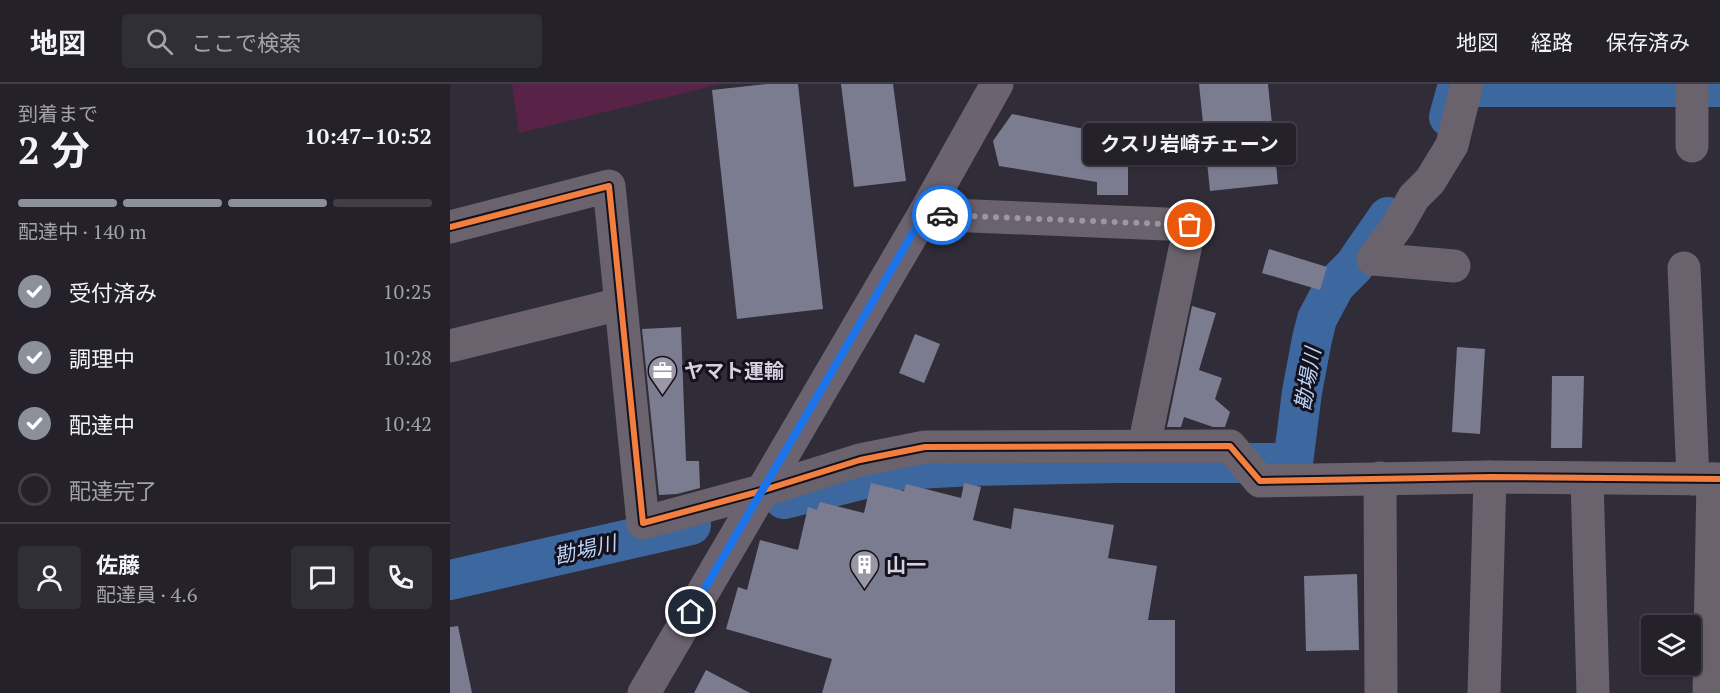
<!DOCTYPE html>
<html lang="ja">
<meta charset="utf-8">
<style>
:root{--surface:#24212a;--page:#302e36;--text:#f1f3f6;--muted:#a3a3a8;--line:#413e47;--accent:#8c9099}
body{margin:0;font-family:"PT Serif","Noto Sans JP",serif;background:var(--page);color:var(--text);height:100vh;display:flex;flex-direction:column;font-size:22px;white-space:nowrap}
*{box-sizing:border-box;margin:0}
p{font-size:20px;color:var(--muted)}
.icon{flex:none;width:33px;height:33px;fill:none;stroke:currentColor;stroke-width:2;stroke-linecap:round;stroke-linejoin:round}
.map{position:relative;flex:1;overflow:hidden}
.sheet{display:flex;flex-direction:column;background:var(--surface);width:450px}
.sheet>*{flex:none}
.tools{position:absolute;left:1191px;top:531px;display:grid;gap:12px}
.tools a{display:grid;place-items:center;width:60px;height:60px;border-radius:6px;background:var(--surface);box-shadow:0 2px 4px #0004,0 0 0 2px var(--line);font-size:30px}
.pin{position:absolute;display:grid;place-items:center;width:51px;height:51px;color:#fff;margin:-26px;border:3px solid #fff;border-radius:50%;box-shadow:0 2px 6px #0007}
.courier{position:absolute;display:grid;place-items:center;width:60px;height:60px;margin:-30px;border:4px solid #1a73e8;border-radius:50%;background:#fff;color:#222;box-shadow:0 2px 8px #0007}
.bubble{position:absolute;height:42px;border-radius:6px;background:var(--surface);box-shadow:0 2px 4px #0004,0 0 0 2px var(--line);font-size:20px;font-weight:700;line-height:42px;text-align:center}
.overview em{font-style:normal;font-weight:700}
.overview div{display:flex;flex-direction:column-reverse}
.overview{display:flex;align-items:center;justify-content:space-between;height:102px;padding:0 18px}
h1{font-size:39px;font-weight:700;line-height:45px}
.bar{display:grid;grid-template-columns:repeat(4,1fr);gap:9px 6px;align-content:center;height:72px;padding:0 18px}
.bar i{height:8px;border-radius:4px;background:var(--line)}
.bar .active{background:var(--accent)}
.bar p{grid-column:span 4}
.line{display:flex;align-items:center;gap:15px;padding:0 18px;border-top:2px solid var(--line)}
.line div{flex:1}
.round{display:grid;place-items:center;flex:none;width:63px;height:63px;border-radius:6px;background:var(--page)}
ol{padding:0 18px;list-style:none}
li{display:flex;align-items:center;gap:18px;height:66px}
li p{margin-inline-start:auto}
li .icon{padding:6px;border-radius:50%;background:var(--accent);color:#fff;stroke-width:4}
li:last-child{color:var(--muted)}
li i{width:33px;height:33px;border:3px solid var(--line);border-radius:50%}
header{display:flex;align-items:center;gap:36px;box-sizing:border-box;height:84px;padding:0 30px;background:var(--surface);border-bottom:2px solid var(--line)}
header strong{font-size:28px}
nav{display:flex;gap:33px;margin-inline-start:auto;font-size:21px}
.search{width:420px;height:54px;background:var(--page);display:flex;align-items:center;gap:15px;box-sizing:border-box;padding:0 21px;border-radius:6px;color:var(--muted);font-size:22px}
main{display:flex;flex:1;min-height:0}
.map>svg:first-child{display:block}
</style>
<header>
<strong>地図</strong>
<div class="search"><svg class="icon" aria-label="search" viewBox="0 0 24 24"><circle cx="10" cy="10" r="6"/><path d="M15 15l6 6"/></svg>ここで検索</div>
<nav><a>地図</a><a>経路</a><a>保存済み</a></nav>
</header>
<main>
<section class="sheet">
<div class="overview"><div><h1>2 分</h1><p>到着まで</p></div><em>10:47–10:52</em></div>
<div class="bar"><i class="active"></i><i class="active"></i><i class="active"></i><i></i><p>配達中 · 140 m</p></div>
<ol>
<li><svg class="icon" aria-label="check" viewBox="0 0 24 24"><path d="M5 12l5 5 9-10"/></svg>受付済み<p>10:25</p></li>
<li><svg class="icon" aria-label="check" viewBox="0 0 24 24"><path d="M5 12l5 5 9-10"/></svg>調理中<p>10:28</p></li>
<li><svg class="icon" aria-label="check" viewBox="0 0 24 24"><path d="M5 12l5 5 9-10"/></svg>配達中<p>10:42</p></li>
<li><i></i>配達完了</li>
</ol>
<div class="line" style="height:108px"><a class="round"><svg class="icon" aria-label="person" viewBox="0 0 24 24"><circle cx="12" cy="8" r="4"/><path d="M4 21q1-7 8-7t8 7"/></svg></a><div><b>佐藤</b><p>配達員 · 4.6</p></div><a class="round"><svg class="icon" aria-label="chat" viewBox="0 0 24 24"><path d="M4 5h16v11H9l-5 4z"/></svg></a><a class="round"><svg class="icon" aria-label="phone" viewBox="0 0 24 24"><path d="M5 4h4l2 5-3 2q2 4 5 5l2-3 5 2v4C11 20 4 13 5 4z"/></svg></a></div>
</section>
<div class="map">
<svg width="1270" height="609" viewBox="0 0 1270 609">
<rect width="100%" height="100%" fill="#302c38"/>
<path fill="#582347" d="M62,0H271L69,49Z"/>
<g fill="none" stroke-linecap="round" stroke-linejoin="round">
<g stroke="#3c689f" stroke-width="40">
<path d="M999,33L1007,4L1012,3H1270"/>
<path d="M334,415L450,386L521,382L669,379H843L852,308L862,255L867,235L885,201L904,182L938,133"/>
<path d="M0,496L241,441"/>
</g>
</g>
<g fill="#7b7c8f">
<path d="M317,0H348L373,225L287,235L262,6Z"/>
<path d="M391,0H443L456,97L404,103Z"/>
<path d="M749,0H818L828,100L760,107Z"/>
<path d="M562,30L634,45L633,53L678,54V111H647V98L549,82L543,57Z"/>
<path d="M819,165L877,183L870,206L812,189Z"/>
<path d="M742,222L766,229L749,286L772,294L765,315L780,328L775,343H763L734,333L731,343H717Z"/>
<path d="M231,243L236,377H249L250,404L227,410L209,411L192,245Z"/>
<path d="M465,250L490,260L474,299L449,289Z"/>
<path d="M1007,263L1035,265L1030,350L1002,348Z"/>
<path d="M1102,292H1134L1132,364H1101Z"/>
<path d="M421,399L454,407L456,400L511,414L514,399L531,403L523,436L561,445L564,424L664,441L658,474L707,482L698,536H725V609H372L382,575L276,545L288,503L297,506L310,456L348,466L358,423L367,426L370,418L414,429Z"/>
<path d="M907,490L909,566L856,567L854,492Z"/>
<path d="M8,542L22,609H0V543Z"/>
<path d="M256,586L300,609H244Z"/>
</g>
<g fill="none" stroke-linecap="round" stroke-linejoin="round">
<g stroke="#6a626d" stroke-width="33">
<path d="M1242,62V0"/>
<path d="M474,130L740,141L694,362"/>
<path d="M0,143L159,102L193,439L311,407L410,376L475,363L780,362L810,397L1040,393L1270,395"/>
<path d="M1004,182L923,175L948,141L964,113L980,97L1002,61L1017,0"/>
<path d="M1234,184L1243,395"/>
<path d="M0,262L170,220"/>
<path d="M930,394L931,609"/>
<path d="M1137,395L1143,609"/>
<path d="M1034,609L1040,393"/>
<path d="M1259,609L1263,395"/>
</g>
<path stroke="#6c6370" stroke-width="33" d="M194,609L474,130L547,0"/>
<defs>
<path id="cycleway" d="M0,143L159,102L193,439L311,407L410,376L475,363L780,362L810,397L1040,393L1270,395"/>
</defs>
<use href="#cycleway" stroke="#15111c" stroke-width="10"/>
<use href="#cycleway" stroke="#f27e40" stroke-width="6"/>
</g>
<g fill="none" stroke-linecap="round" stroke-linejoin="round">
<path stroke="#9b97a6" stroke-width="6" stroke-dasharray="0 10.8" d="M492,131L740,141"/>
<path stroke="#1a73e8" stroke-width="8" d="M241,528L474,130L492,131"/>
</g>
<defs>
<symbol id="office-pin" viewBox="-11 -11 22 30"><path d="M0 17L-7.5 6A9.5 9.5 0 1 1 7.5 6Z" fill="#9b97a6" stroke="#15111c"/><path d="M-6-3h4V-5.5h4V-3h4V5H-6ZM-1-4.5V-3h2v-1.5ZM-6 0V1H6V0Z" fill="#fff"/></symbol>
<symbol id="building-pin" viewBox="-11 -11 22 30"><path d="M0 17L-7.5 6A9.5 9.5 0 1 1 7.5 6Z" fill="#9b97a6" stroke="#15111c"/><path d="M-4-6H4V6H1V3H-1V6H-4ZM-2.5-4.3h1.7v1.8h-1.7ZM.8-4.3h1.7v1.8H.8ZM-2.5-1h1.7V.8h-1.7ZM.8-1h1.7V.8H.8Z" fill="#fff"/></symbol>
</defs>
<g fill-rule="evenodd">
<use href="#office-pin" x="196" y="270" width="33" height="45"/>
<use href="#building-pin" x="398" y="464" width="33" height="45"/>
</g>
<g text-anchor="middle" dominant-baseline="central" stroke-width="6" stroke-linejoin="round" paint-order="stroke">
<g font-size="20" font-weight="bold" fill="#d5d1e1" stroke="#15111c" text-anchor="start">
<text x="234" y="286">ヤマト運輸</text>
<text x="436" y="480">山一</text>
</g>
<g font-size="21" font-style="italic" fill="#b9d4f5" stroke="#15111c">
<text transform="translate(857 295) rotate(-80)">勘場川</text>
<text transform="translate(135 465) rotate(-13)">勘場川</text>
</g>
</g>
</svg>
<div class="tools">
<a><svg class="icon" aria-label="layers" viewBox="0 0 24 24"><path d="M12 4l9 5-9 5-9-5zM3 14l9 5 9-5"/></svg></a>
</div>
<div class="pin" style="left:740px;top:141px;background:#ea580c"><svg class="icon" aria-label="bag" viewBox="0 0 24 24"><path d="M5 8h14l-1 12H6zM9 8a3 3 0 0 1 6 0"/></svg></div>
<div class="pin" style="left:241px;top:528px;background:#1f2937"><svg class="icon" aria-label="home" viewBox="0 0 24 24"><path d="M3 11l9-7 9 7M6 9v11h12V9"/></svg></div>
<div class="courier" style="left:492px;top:131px"><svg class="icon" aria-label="car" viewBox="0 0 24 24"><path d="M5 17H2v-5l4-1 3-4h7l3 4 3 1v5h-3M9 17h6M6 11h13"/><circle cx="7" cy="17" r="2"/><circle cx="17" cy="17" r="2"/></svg></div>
<div class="bubble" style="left:633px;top:39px;width:213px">クスリ岩崎チェーン</div>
</div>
</main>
